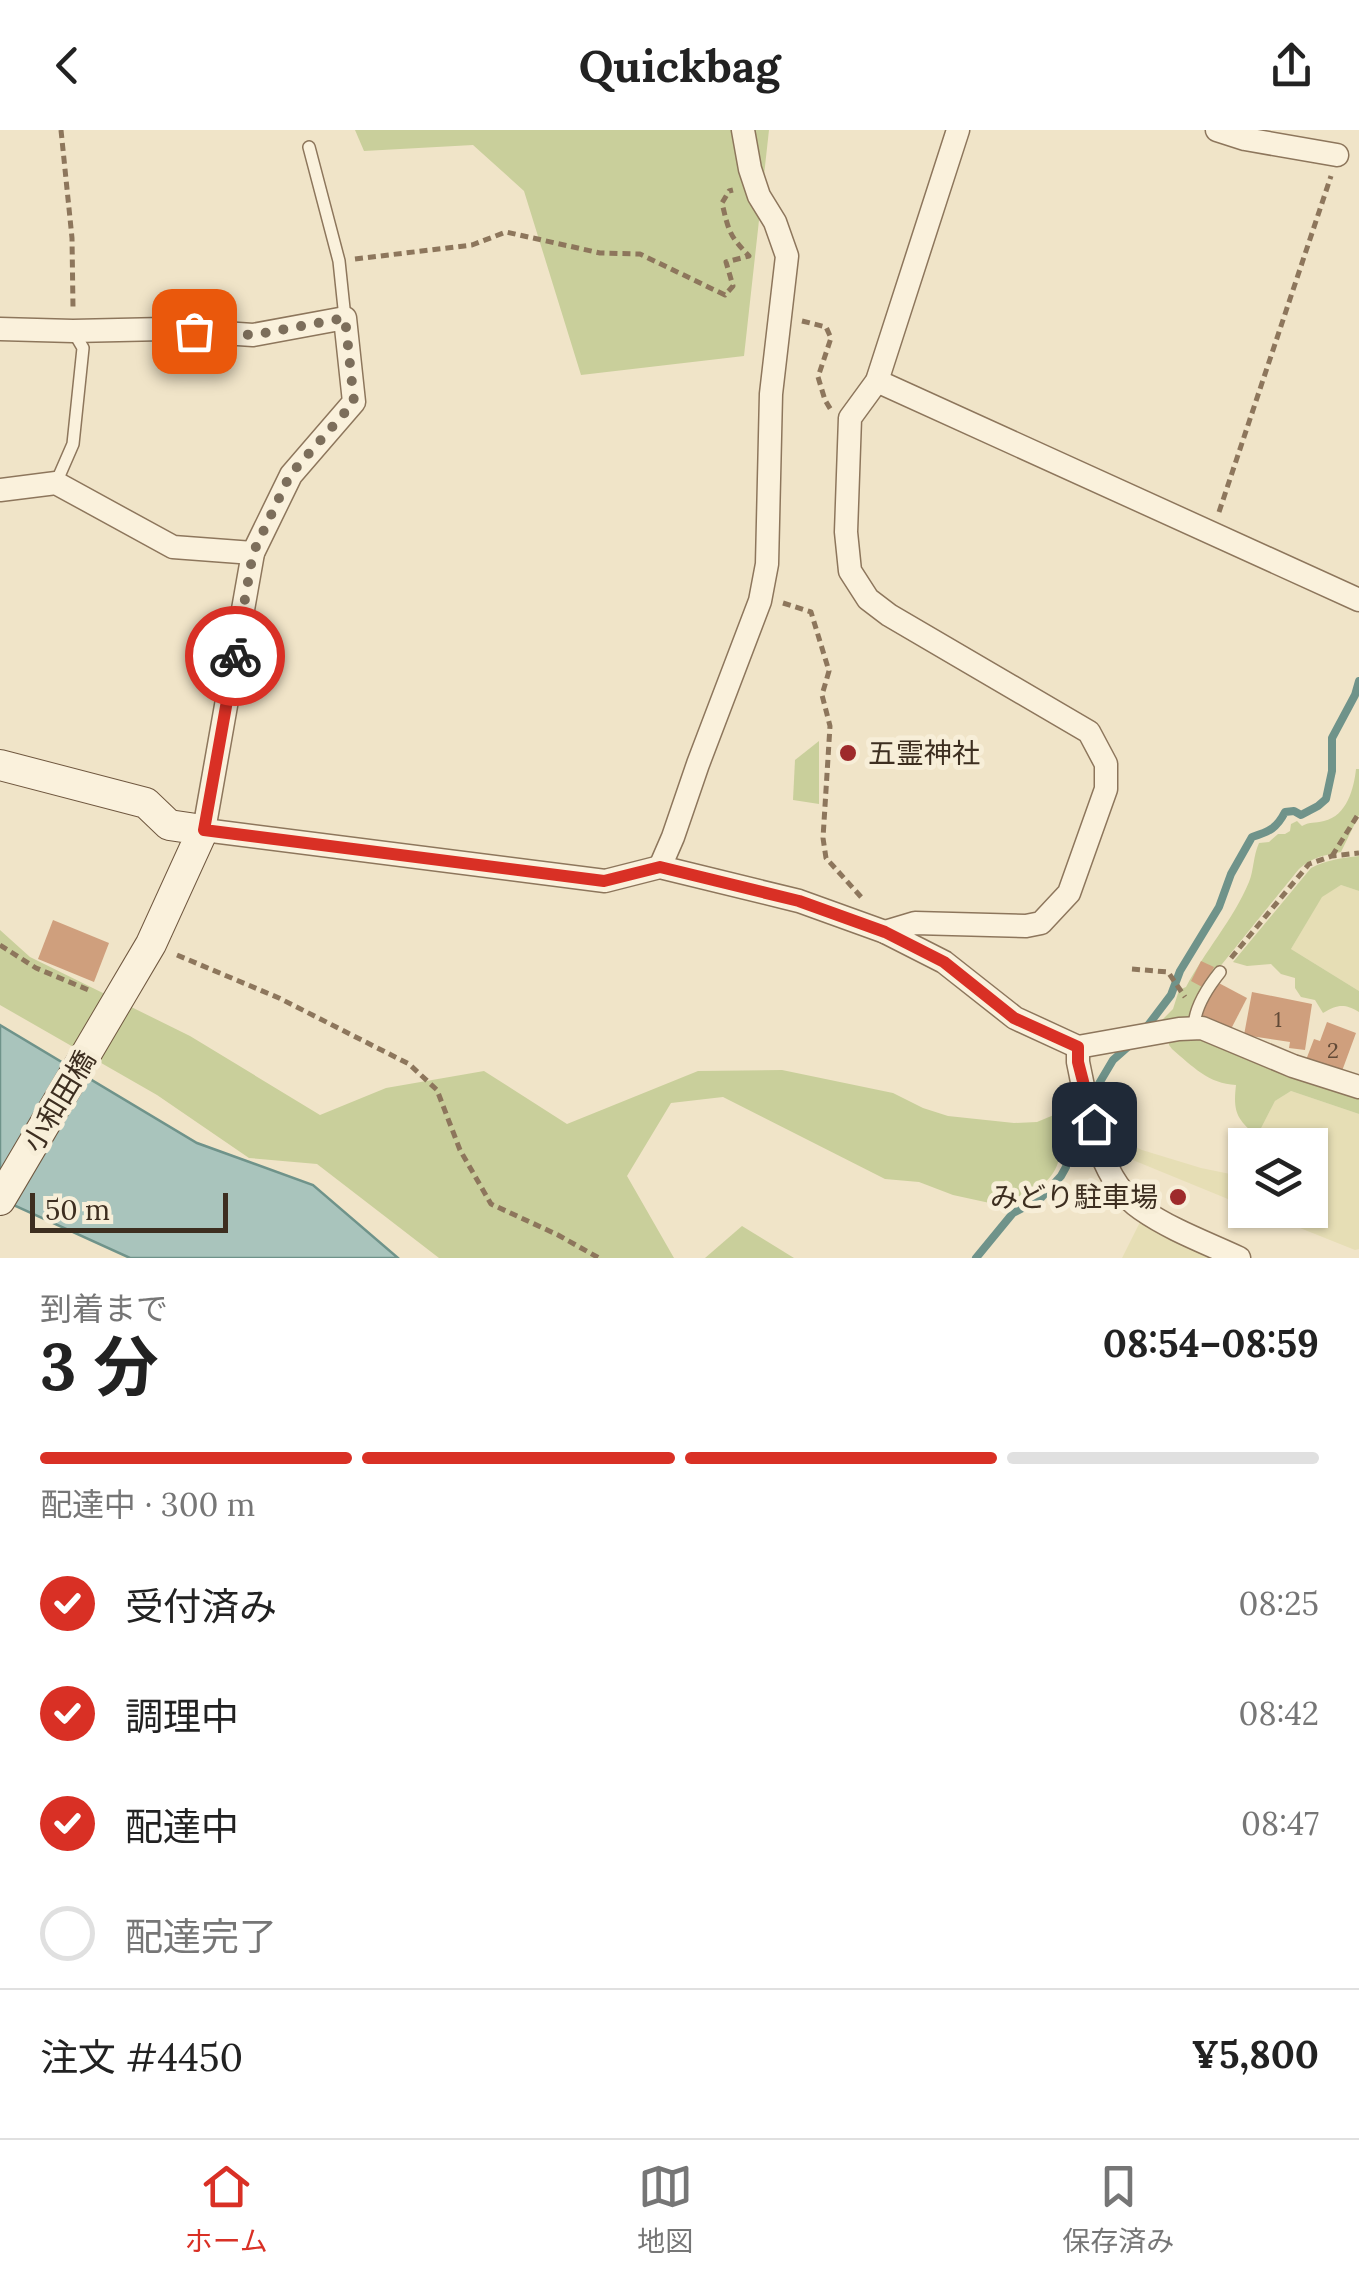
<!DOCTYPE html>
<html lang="ja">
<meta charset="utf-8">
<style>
:root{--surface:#fff;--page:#f6f6f6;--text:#222;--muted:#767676;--line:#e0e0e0;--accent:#d93025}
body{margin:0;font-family:Lora,"Noto Sans JP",serif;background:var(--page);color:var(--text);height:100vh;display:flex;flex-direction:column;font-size:38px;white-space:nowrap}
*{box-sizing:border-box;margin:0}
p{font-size:32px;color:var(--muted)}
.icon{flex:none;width:55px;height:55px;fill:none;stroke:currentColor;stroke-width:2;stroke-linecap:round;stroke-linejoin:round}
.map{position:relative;height:1128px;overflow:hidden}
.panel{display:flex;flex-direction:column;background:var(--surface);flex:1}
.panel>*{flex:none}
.buttons{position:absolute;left:1228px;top:998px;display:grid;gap:20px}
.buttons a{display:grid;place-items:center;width:100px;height:100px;border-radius:0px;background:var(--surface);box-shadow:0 2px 8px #0004;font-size:50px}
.scale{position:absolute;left:30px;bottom:25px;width:198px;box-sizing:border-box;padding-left:10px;border:5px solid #3d2e20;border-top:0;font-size:28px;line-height:35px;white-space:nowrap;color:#3d2e20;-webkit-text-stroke:8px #f7eed8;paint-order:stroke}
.pin{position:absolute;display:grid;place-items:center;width:85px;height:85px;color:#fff;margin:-42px;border-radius:20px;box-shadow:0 5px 15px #0006}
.courier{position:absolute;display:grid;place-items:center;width:100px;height:100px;margin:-50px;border:8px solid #d93025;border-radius:50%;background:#fff;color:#222;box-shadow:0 2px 12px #0007}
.summary em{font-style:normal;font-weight:700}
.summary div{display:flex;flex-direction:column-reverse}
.summary{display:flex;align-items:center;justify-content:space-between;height:170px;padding:0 40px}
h1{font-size:65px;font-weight:700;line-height:75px}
.bar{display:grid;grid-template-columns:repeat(4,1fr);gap:15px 10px;align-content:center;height:120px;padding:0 40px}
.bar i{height:12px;border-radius:8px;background:var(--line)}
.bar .selected{background:var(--accent)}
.bar p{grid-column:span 4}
.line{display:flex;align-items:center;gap:25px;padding:0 40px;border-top:2px solid var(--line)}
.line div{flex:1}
ol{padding:0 40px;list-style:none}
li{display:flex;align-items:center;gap:30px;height:110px}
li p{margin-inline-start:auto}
li .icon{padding:10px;border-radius:50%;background:var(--accent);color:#fff;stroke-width:4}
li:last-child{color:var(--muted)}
li i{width:55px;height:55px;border:5px solid var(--line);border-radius:50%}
header{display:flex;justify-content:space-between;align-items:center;height:130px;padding:0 40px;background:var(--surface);font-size:45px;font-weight:700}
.dock{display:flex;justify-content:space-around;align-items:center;height:140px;border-top:2px solid var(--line);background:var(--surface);font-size:28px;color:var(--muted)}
.dock a{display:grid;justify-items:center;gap:5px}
.dock .selected{color:var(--accent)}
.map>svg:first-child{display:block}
</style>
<header><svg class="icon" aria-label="back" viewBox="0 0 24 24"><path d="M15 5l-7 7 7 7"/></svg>Quickbag<svg class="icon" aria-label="share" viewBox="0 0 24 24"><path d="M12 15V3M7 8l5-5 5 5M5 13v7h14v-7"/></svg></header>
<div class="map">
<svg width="1359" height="1128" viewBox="0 0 1359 1128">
<rect width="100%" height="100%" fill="#f0e4c8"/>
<g fill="#e6deb5">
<path d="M1341,755L1359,761V861L1291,819L1322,766Z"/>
<path d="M1291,961L1359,984V1119L1355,1120L1255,1080H1310V1015H1252L1275,971Z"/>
<path d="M1107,1003L1142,1020L1201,1038L1235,1045L1245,1028V1076L1123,1026L1108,1012Z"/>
<path d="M1141,1090L1222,1128H1122Z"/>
</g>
<g fill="#c9cf9b">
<path d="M355,0H769L744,226L581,245L524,61L473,15L364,21Z"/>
<path d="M819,611V674L793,670L795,630Z"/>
<path d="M1356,639H1359V685L1341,722C1324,725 1311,728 1299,739L1210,849L1188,889L1158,894L1173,879L1179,860L1186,857C1205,821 1233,790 1249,752C1254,740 1253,726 1259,713L1269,712L1278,704H1285L1290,701L1291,694L1297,691L1302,696C1311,691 1314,694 1324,691C1347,686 1354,658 1356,639Z"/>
<path d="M1359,726V761L1341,755L1322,767L1291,819L1359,861V882C1344,873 1337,875 1323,883L1315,870L1301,867L1295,858V848L1281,844L1271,834L1247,836L1233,832L1311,738C1326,730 1342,728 1359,726Z"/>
<path d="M0,800L30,827L190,906L320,985L386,958L484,941L567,994L698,941L782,940L893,963L923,978L948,986L1014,993L1037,992L1061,982L1065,988C1061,1001 1062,1014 1059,1028C1055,1053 1027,1065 1008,1077L953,1065L919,1052L885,1049L723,967L671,973L627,1046L674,1128H439L317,1034L249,1028L157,965L0,875Z"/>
<path d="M1169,909H1202L1359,967V984L1291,961L1275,971L1257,1006C1236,989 1233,981 1236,955C1209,954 1192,936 1172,919L1169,915Z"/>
<path d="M742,1096L794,1128H705Z"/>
</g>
<path fill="#a9c4bc" stroke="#6f938a" stroke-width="2.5" d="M0,895L197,1013L313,1055L398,1128H130L0,1069Z"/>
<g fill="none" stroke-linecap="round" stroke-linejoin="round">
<g stroke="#6f938a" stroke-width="8">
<path d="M1146,898L1171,865L1180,841L1219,777L1231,744L1252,707C1269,702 1277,698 1285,682L1294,681L1301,685L1318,676L1326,669L1332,641V608L1355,565L1359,551"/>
<path d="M1091,967L1113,930L1130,915"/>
<path d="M976,1128L1013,1083L1040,1069L1061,1046L1066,1037L1072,1002L1081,984"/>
</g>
</g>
<g fill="#cf9f7d">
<path d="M53,790L109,813L94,852L38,829Z"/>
<path d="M1201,831L1214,837L1204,858L1191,851Z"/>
<path d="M1215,851L1247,868L1231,899L1199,884Z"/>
<path d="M1252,862L1312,874L1305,920L1289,918L1290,912L1244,905Z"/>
<path d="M1327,892L1356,903L1342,941L1306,930L1314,909L1320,911Z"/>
</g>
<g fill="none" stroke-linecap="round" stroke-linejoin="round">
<defs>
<g id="lane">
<path d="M309,17L339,131L345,188"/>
<path d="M56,353L73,314L83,218L73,201"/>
<path d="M1194,898C1194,878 1208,857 1220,842"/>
</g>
<g id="street">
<path d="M1217,0L1245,9L1337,25"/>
<path d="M0,199L73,201L164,199L253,205L345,188L354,272L291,345L253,423L204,700L605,751L660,737L799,771L885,802L944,832L1015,888L1078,917L1179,899L1202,898L1293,936L1359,957"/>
<path d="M877,251L1359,470"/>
<path d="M0,360L56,353L173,417L253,423"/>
<path d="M660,737L673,707L698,634L760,471L767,434L771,264L787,126L775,92L759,66L750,39L743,0"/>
<path d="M885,802L915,793L1026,796L1041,793L1069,763L1106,659V634L1089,602L889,485L868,469L850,441L846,402L850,288L877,251L958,0"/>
<path d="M1078,917V932C1088,979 1098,1050 1141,1079C1171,1100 1207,1113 1239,1128"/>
</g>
<path id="secondary" d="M0,635L146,673L169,695L203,700L151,814L0,1070"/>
</defs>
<use href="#lane" stroke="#8d765c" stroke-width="14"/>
<use href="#street" stroke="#8d765c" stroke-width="25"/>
<use href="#secondary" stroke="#6f573f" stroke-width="32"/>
<g stroke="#8d765c" stroke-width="5" stroke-dasharray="8 5" stroke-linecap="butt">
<path d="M61,0L72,108L73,178"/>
<path d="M355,129L472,115L506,102L600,123L640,124L725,165L733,156L726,132L749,126C729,105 729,102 722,73L729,61L733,60"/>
<path d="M802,191L826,197L831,208L818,247L825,270L831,280"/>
<path d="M1219,382L1331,46"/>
<path d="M783,473L811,482L829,541L822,565L830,596L823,708L826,728L862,768"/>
<path d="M1332,726L1359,683"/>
<path d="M0,815L36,838L91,861"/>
<path d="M177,825L279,868L409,934L437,960L460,1020L491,1074L558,1105L599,1128"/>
<path d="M1231,828L1309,734L1332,726L1359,723"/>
<path d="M1132,839L1168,842L1185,867"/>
</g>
<use href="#lane" stroke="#faf1dc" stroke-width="11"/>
<use href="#street" stroke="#faf1dc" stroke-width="22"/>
<use href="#secondary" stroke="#faf1dc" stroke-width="30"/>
</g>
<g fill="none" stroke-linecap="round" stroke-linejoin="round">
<path stroke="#7c6e5b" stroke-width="10" stroke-dasharray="0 18" d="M194,201L253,205L345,188L354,272L290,345L253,423L235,526"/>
<path stroke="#d93025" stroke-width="12" d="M235,526L204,700L604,751L660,737L799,771L885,802L944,832L1014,888L1078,917V932L1094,994"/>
</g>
<g fill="#9e2a2b" stroke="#f7eed8" stroke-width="4">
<circle cx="848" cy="623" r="10"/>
<circle cx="1178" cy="1067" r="10"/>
</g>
<g text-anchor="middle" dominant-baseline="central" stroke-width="10" stroke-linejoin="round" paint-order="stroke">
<g font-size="22" fill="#624a37">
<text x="1278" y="889">1</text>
<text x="1333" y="920">2</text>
</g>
<g font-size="28" fill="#3d2e20" stroke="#f7eed8" text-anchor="start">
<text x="868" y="623">五霊神社</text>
<text x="1158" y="1067" text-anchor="end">みどり駐車場</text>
</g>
<g font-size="28" fill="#3d2e20" stroke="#f7eed8">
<text transform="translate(59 971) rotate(-59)">小和田橋</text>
</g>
</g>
</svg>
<div class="buttons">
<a><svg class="icon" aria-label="layers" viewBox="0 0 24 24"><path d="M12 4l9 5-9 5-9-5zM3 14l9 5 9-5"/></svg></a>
</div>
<div class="scale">50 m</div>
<div class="pin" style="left:194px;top:201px;background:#ea580c"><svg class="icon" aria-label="bag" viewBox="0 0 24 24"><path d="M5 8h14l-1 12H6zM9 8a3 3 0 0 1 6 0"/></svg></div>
<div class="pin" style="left:1094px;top:994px;background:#1f2937"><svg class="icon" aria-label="home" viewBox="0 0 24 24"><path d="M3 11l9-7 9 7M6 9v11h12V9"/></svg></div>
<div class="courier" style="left:235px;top:526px"><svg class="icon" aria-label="bike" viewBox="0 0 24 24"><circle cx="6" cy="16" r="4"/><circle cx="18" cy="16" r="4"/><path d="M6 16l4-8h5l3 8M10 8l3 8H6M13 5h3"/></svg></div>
</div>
<section class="panel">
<div class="summary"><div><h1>3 分</h1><p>到着まで</p></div><em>08:54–08:59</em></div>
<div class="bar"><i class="selected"></i><i class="selected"></i><i class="selected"></i><i></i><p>配達中 · 300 m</p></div>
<ol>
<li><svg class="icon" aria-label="check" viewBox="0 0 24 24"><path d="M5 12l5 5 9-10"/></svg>受付済み<p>08:25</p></li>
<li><svg class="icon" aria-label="check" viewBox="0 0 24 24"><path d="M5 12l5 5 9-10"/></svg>調理中<p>08:42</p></li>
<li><svg class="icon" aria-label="check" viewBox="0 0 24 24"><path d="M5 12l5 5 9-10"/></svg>配達中<p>08:47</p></li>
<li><i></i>配達完了</li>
</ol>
<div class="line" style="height:130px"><div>注文 #4450</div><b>¥5,800</b></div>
</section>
<nav class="dock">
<a class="selected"><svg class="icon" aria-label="home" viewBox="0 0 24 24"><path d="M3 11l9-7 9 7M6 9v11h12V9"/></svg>ホーム</a>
<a><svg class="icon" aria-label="map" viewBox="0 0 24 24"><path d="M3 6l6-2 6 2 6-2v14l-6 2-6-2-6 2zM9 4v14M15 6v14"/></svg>地図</a>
<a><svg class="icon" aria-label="saved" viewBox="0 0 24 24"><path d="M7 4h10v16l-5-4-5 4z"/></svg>保存済み</a>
</nav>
